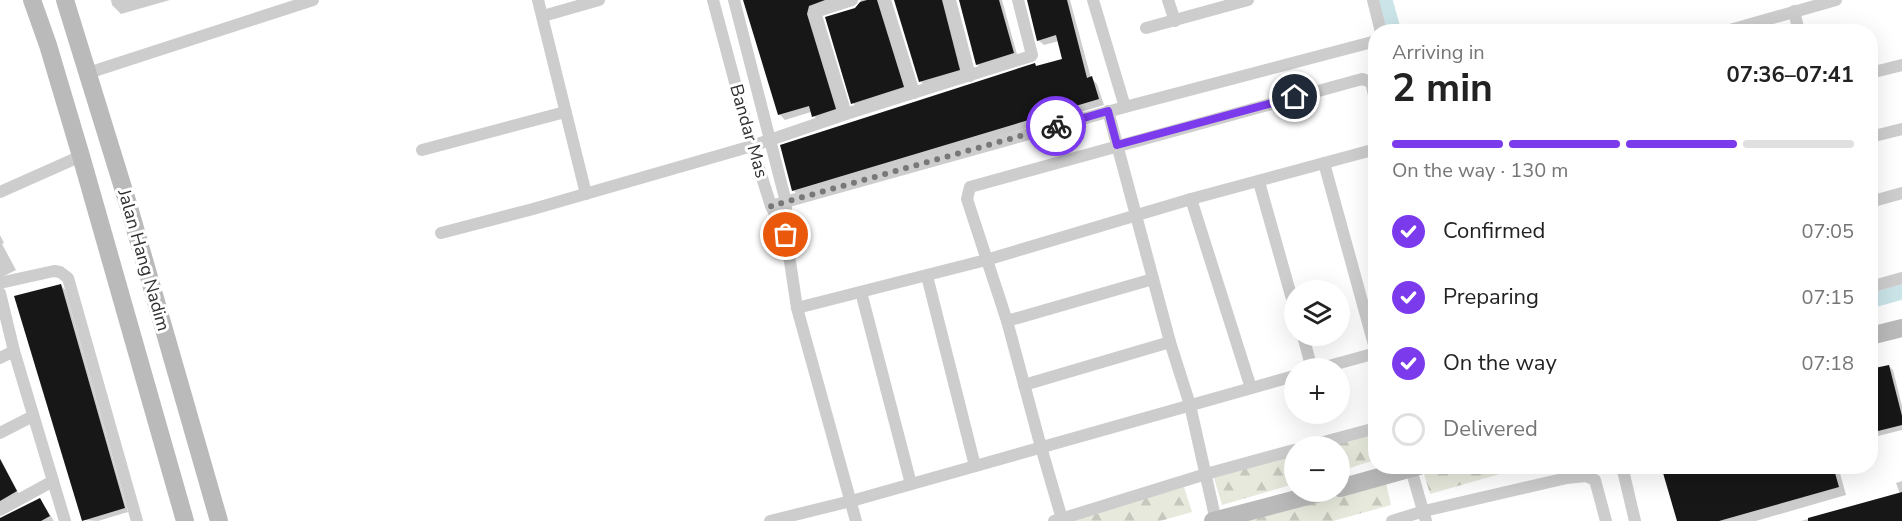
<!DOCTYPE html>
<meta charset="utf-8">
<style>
:root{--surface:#fff;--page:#f6f6f6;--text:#222;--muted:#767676;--line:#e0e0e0;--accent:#7c3aed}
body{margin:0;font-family:"Nunito Sans",sans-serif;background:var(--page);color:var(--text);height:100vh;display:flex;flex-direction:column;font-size:22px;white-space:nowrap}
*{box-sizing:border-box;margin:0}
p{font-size:20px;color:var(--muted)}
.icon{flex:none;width:33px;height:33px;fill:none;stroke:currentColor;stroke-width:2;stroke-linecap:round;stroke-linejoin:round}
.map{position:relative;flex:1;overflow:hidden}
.sheet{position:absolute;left:1368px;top:24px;width:510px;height:450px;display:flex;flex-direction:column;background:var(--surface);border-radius:24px;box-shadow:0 6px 24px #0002}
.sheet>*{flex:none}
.controls{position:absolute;left:1284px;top:280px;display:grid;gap:12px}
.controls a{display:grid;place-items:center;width:66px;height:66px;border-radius:50%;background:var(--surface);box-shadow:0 6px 24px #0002;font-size:30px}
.pin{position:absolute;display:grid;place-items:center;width:51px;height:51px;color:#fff;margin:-26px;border:3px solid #fff;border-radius:50%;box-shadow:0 2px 6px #0007}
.courier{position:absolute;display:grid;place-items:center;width:60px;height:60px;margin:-30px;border:4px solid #7c3aed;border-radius:50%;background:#fff;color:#222;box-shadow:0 2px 8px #0007}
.summary em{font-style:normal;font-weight:700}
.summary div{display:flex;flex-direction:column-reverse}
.summary{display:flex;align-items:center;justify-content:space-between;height:102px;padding:0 24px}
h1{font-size:39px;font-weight:700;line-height:45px}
.bar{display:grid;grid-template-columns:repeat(4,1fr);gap:9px 6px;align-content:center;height:72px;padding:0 24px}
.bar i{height:8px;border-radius:4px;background:var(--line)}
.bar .active{background:var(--accent)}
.bar p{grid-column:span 4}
ol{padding:0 24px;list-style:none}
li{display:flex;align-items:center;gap:18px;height:66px}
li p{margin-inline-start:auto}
li .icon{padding:6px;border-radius:50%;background:var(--accent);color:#fff;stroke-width:4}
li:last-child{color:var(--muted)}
li i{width:33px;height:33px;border:3px solid var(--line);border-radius:50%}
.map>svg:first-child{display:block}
</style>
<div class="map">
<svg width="1902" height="521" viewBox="0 0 1902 521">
<defs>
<pattern id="forest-firs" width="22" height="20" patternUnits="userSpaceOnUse" patternTransform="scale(1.5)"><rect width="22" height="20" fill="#e6e9dc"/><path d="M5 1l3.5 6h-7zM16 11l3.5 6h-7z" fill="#c6c8bd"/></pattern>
</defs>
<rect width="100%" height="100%" fill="#fff"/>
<g fill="url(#forest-firs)">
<path d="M1375,431V460L1340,471V447H1322Z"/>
<path d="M1294,455V484L1222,505L1214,478Z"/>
<path d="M1450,466H1524V467L1430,494L1424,474Z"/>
<path d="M1385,479L1391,505L1333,521H1241Z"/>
<path d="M1184,487L1192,512L1160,521H1066Z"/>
</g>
<g fill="#0003">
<path d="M111,0H170L121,14L112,5Z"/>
<path d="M745,0H847L818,9L840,114L819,122L811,112L785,120L779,114Z"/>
<path d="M861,0H885L908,93L858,108L853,103L859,7Z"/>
<path d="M895,0H950L964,75L926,87L921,82Z"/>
<path d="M960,0H1002L1018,58L982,70L977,64Z"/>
<path d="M1028,0H1070L1091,78L1097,84L1104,105L799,196L793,190L1037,67L1064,60L1059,41L1044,45L1038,40Z"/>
<path d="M0,235L4,243L2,244L16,270L0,278Z"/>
<path d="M61,285L65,290L128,512L98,521L83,520Z"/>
<path d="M1889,366L1893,370L1902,406V430L1870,438V371Z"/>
<path d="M0,458L20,496L0,508Z"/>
<path d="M1663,466H1838L1846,495L1756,521H1679Z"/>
<path d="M1902,481V521H1801L1900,494L1896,483Z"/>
<path d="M40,499L54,521H0V519Z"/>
</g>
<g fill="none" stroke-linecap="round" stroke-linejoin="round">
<g stroke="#cae4e8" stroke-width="15">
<path d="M1385,0L1394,32"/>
<path d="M1870,301L1902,292"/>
</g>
</g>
<g fill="#171717">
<path d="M743,0H825L809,6L807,14L836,109L812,117L809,106L778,115Z"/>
<path d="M867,0H877L904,87L851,104L825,17L855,8L860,2Z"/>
<path d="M894,0H942L960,70L919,82Z"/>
<path d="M959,0H999L1014,53L976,65Z"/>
<path d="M1027,0H1067L1087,78L1092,76L1099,99L792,191L780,145L1035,63L1036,66L1062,59L1056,35L1037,41Z"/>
<path d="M61,284L125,508L82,521L14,296Z"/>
<path d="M1889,365L1902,416V425L1870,433V369Z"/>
<path d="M0,459L17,491L0,501Z"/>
<path d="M1661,466H1833L1839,487L1719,521H1677Z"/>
<path d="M1902,492V521H1808V518Z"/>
<path d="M40,498L50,516L41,521H0V518Z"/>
</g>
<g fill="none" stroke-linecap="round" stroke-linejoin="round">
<g stroke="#cdcdcd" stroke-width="12">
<path d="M538,0L586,194"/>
<path d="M713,0L752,146L771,206L785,234"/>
<path d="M734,0L786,202V235L797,308L856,521"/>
<path d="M885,0L914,93"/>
<path d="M950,0L970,76"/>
<path d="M1093,0L1125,107"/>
<path d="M1168,0L1175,21"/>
<path d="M1373,0L1381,32"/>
<path d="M1794,11L1799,32"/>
<path d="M543,16L599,0"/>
<path d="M1146,28L1248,0"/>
<path d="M1723,32L1836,0"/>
<path d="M88,73L313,0"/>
<path d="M1870,73L1902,65"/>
<path d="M1108,111L1170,342L1190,405L1216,521"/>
<path d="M846,114L815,12L852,0"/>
<path d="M1870,137L1902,129"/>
<path d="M422,150L565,112"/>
<path d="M1324,163L1376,352"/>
<path d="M1259,182L1294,306"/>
<path d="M0,192L81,156"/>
<path d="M1191,199L1251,388"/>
<path d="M1870,202L1902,193"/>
<path d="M771,206L1125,107L1376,41"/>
<path d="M441,233L533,209L752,146L846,114L1031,56L1032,55L1018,0"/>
<path d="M927,276L975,466"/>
<path d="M0,283L54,271L60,272L68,278L137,521"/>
<path d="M1870,287L1902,278"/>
<path d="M861,292L911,484"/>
<path d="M0,293L14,351L65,521"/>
<path d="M797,308L986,260L1191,199L1376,149"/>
<path d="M1007,321L1153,279"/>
<path d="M1303,336L1312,369"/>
<path d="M0,358L14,351"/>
<path d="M1318,369L1376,353"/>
<path d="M1024,385L1170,342"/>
<path d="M0,433L33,416"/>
<path d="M1305,447L1376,428"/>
<path d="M1622,466L1635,521"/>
<path d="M1411,469L1426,521"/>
<path d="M0,510L53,481"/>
<path d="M1062,519L1041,447L1007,321L967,199L970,187L1362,79L1371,82L1376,104"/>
<path d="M770,521L855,500L1294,376"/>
<path d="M1054,521L1206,474L1294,450"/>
<path d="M1392,521L1424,511L1567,478L1586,476L1595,480L1606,521"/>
</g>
<g stroke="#bababa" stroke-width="18">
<path d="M32,0L48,45L81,156L185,521"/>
<path d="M65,0L128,204L219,521"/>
<path d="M1870,336L1902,328"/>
<path d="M1340,488L1419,466"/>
<path d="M1213,521L1323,492"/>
</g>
</g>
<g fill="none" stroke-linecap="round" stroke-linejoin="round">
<path stroke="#787878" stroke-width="6" stroke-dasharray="0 10.8" d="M786,235L771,206L1056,126"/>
<path stroke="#7c3aed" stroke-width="8" d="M1056,126L1108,111L1117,145L1295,97"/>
</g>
<g text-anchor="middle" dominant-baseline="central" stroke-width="6" stroke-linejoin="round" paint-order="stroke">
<g font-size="18" fill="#303030" stroke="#fff">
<text transform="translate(749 131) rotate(74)">Bandar Mas</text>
<text transform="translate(144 260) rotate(74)">Jalan Hang Nadim</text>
</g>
</g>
</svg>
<div class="controls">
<a><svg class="icon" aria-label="layers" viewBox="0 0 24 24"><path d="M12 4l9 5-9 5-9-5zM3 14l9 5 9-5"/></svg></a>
<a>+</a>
<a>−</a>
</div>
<div class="pin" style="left:786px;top:235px;background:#ea580c"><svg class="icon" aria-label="bag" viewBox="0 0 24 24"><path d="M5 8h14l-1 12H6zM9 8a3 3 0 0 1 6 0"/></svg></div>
<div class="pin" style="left:1295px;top:97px;background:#1f2937"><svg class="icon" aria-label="home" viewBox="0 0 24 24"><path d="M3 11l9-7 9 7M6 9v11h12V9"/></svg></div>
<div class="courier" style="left:1056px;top:126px"><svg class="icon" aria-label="bike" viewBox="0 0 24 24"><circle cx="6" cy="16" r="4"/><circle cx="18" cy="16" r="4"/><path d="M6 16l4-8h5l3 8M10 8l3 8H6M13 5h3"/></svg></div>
<section class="sheet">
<div class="summary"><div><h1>2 min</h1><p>Arriving in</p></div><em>07:36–07:41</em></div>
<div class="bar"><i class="active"></i><i class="active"></i><i class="active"></i><i></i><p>On the way · 130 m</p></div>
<ol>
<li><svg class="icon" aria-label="check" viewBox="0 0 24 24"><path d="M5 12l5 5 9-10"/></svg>Confirmed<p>07:05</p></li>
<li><svg class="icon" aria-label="check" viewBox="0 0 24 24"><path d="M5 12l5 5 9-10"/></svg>Preparing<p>07:15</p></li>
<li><svg class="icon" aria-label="check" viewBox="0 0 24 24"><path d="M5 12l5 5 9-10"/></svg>On the way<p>07:18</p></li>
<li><i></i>Delivered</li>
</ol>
</section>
</div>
